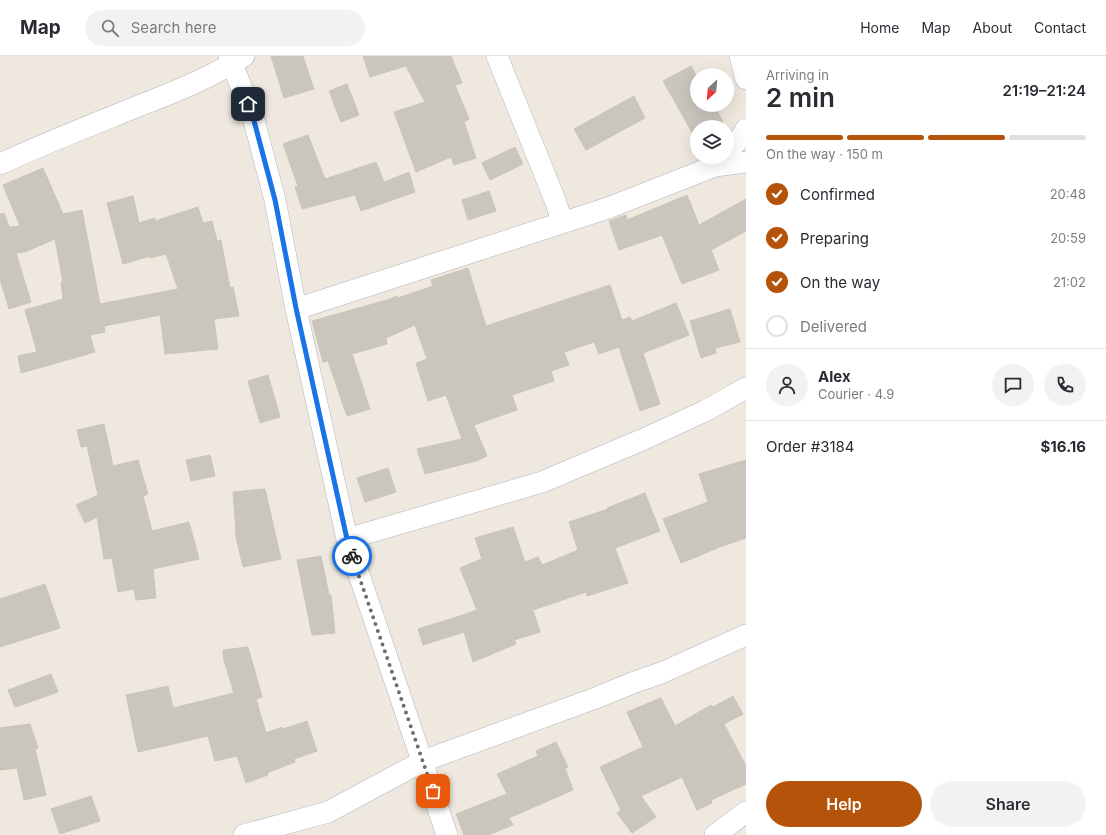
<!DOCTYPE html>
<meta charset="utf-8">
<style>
:root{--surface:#fff;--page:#f2f2f3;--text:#2b2b33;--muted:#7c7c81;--line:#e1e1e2;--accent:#b45309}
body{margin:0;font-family:Inter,sans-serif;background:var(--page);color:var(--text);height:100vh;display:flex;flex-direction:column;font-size:15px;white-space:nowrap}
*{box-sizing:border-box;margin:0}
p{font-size:13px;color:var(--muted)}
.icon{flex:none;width:22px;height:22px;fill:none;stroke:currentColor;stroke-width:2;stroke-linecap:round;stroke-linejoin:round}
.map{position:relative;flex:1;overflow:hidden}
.details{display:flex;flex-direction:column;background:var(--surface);width:360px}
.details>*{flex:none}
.needle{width:26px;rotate:206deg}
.controls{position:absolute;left:690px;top:12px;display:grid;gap:8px}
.controls a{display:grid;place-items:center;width:44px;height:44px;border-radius:50%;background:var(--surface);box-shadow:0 4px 16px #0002;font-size:20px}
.pin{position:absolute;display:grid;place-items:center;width:34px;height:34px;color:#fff;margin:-17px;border-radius:8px;box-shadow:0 2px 6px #0006}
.courier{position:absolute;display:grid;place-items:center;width:40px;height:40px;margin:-20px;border:3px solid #1a73e8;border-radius:50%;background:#fff;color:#222;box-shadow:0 1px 5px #0007}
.overview em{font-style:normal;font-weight:600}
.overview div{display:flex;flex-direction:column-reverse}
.overview{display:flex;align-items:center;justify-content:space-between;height:68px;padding:0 20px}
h1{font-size:26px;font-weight:600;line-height:30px}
.bar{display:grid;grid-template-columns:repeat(4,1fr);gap:6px 4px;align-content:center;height:48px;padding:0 20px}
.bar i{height:5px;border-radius:3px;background:var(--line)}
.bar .current{background:var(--accent)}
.bar p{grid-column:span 4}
.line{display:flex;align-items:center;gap:10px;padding:0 20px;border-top:1px solid var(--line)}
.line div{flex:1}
.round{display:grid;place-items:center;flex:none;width:42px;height:42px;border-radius:21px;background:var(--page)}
ol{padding:0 20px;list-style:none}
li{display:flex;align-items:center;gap:12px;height:44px}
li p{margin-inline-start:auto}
li .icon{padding:4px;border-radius:50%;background:var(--accent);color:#fff;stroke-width:4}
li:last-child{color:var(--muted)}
li i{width:22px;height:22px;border:2px solid var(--line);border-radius:50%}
.button{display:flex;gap:8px;margin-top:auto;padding:8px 20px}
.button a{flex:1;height:46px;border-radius:24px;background:var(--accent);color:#fff;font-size:16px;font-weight:600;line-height:46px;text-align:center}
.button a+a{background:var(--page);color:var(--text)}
header{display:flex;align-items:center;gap:24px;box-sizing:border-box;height:56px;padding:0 20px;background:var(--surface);border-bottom:1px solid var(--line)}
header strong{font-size:19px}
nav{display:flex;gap:22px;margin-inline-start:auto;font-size:14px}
.search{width:280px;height:36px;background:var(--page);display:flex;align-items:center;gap:10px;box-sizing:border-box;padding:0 14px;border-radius:22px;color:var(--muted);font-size:15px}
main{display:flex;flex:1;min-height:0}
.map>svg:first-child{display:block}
</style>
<header>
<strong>Map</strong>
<div class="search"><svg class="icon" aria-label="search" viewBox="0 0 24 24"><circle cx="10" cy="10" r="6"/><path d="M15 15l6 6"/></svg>Search here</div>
<nav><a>Home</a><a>Map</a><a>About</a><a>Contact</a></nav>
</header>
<main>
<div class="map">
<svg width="746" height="779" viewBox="0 0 746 779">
<rect width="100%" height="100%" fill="#efe8de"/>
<g fill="#cac5bd" stroke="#cbc5b7">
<path d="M271,0H303L314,33L284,42Z"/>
<path d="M363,0H451L462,27L455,29L469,63L464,66L476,102L454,109L451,101L416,116L394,56L425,46L406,10L370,21Z"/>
<path d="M691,10L697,21V49H714L723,66L712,71H697V85L663,25Z"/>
<path d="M347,28L359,59L341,66L329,35Z"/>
<path d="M634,40L645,62L586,94L574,73Z"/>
<path d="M308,79L325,123L376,106L384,126L409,116L415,136L361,155L355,139L302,153L295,131L298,130L283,88Z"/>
<path d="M515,91L523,108L490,124L482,107Z"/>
<path d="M43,112L63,158L82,154L100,248L178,233L166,198L150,202V200L123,208L107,147L133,140L139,167L155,162V165L198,151L203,167L212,165L217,185L221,184L230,232L233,231L239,260L214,263L218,293L165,298L160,259L104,270L105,276L90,279L95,296L21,317L18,300L37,296L25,254L63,243L61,226H63L55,183L25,196L16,197L31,246L9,253L0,223V158L4,157L9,171L20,170L3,129Z"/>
<path d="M489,135L496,155L468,164L462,144Z"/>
<path d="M687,139L699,169L746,143V175L711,194L719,214L682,228L662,179L619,194L609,165L626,159L627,164Z"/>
<path d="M468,212L486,270L610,229L622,264L630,261L632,265L676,247L689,279L643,297L660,348L640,355L619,291L599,298L594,286L564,296L569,309L551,315L554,325L512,339L517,354L474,369L487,400L476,405L425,418L417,393L462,383L446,339L428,345L416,307L427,303L415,269L386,282L387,288L352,298L370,353L347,360L328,305L323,306L312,265L387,244L397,240L398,242L433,230L431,224Z"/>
<path d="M730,253L740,286L715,292L716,297L701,302L690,265Z"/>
<path d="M268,319L280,361L260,367L248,325Z"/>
<path d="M104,368L113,410L138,404L148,438L143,440L152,475L189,466L199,503L153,513L156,542L136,544L134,533L118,536L112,502L104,503L97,461L85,467L76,449L98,439L87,390L81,391L77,374Z"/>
<path d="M210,399L215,420L191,425L186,404Z"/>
<path d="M746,404V482L720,491L681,507L663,463L708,446L699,418Z"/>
<path d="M388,412L396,436L365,446L357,422Z"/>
<path d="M265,433L281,503L243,511L235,476L236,475L233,436Z"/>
<path d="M645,437L660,475L615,492L628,527L587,540L586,536L533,554L540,576L514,584L516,588L473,606L464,576L423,589L418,573L460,560L477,554L460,512L482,503L475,482L513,471L525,506L538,501L542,509L578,494L569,466L608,453L607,452Z"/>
<path d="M321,500L329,539H331L335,577L312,579L297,504Z"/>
<path d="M45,528L60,572L0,591V543Z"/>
<path d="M248,591L262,641L256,643L266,677L282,671L283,673L307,665L317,695L294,703L295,706L267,717L268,719L246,727L237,700L215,705L208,680L138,696L126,639L168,630L173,652L234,637L224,604L223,594Z"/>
<path d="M51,618L58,636L15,651L8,634Z"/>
<path d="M733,640L743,658L724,668L746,710V728L711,744L712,747L697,754L682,721L641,740L656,761L632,777L617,757L621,754L600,711L643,691L627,656L661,642L675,670L711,649L713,651Z"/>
<path d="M30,668L38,692L35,693L46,739L24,744L17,712L0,714V672Z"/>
<path d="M556,686L568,711L565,712L573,734L509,762L513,769L488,779H464L456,758L507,738L497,718L538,700L536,695Z"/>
<path d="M91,740L100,765L60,778L51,753Z"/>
</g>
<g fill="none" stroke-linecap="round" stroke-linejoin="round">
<defs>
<g id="minor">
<path d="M229,0L253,61L275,144L296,253L347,483L447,779"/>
<path d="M497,0L555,144L562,165"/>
<path d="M740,0L746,23"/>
<path d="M727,96L742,80L746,73"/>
<path d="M0,108C41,89 84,72 126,55C166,39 208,24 244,0"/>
<path d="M715,110L746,106"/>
<path d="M296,253L608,152L715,110L723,101"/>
<path d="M347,483L542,426L644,383L705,355L746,332"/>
<path d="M244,779L328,756L423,705L593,643L635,626L661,617L746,579"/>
<path d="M715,779L746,756"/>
</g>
</defs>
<use href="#minor" stroke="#b2b4c1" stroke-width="22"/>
<use href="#minor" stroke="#fff" stroke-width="21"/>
</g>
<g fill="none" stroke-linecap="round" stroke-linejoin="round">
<path stroke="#706e6a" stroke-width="4" stroke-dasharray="0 7.2" d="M352,500L433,735"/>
<path stroke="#1a73e8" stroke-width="5" d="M248,48L253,61L275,144L296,252L347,483L352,500"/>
</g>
</svg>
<div class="controls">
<a><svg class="needle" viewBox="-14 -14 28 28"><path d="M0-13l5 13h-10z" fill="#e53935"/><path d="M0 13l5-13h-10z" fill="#7c7c81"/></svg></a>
<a><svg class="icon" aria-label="layers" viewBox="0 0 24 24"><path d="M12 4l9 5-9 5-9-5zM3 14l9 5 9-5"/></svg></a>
</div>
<div class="pin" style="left:433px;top:735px;background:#ea580c"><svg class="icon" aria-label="bag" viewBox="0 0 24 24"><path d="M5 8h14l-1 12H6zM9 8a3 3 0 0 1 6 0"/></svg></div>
<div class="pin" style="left:248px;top:48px;background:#1f2937"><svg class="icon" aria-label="home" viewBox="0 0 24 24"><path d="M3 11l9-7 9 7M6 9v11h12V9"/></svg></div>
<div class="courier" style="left:352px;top:500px"><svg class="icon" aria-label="bike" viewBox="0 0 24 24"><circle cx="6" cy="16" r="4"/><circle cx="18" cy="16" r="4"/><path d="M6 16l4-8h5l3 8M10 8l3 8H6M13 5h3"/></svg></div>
</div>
<section class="details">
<div class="overview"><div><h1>2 min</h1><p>Arriving in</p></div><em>21:19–21:24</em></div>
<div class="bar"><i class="current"></i><i class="current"></i><i class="current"></i><i></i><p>On the way · 150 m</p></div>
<ol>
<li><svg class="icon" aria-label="check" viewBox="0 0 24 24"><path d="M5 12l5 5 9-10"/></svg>Confirmed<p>20:48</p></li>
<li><svg class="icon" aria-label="check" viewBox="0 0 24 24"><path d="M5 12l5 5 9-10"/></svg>Preparing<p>20:59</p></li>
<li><svg class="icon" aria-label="check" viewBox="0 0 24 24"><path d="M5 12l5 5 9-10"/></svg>On the way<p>21:02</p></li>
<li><i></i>Delivered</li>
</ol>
<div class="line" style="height:72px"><a class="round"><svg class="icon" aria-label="person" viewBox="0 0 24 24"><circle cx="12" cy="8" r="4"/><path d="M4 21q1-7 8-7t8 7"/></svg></a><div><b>Alex</b><p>Courier · 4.9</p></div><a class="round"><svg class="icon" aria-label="chat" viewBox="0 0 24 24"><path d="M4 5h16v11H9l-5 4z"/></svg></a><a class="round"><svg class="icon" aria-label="phone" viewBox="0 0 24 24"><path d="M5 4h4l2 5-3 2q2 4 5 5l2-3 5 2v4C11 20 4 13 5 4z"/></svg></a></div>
<div class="line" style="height:52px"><div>Order #3184</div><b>$16.16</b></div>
<div class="button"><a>Help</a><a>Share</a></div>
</section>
</main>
